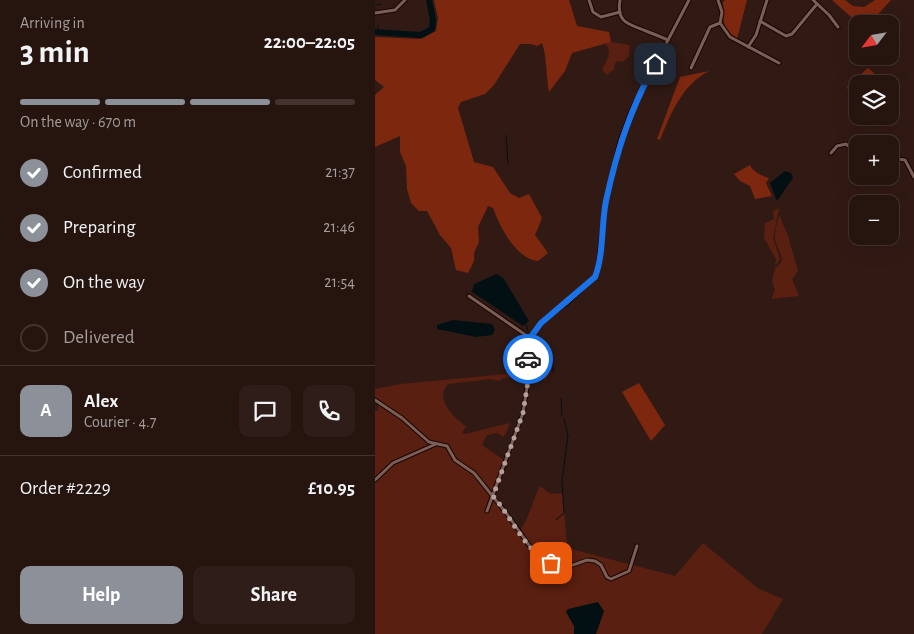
<!DOCTYPE html>
<meta charset="utf-8">
<style>
:root{--surface:#26140f;--page:#2e1d18;--text:#f1f3f6;--muted:#a49e9e;--line:#42332f;--accent:#8c9099}
body{margin:0;font-family:"Alegreya Sans",sans-serif;background:var(--page);color:var(--text);height:100vh;display:flex;flex-direction:column;font-size:19px;white-space:nowrap}
*{box-sizing:border-box;margin:0}
p{font-size:16px;color:var(--muted)}
.icon{flex:none;width:28px;height:28px;fill:none;stroke:currentColor;stroke-width:2;stroke-linecap:round;stroke-linejoin:round}
.map{position:relative;flex:1;overflow:hidden}
.panel{display:flex;flex-direction:column;background:var(--surface);width:375px}
.panel>*{flex:none}
.needle{width:32px;rotate:239deg}
.fabs{position:absolute;left:474px;top:15px;display:grid;gap:10px}
.fabs a{display:grid;place-items:center;width:50px;height:50px;border-radius:10px;background:var(--surface);box-shadow:0 5px 20px #0002,0 0 0 1px var(--line);font-size:25px}
.pin{position:absolute;display:grid;place-items:center;width:42px;height:42px;color:#fff;margin:-21px;border-radius:10px;box-shadow:0 2px 8px #0006}
.courier{position:absolute;display:grid;place-items:center;width:50px;height:50px;margin:-25px;border:4px solid #1a73e8;border-radius:50%;background:#fff;color:#222;box-shadow:0 1px 6px #0007}
.headline em{font-style:normal;font-weight:700}
.headline div{display:flex;flex-direction:column-reverse}
.headline{display:flex;align-items:center;justify-content:space-between;height:85px;padding:0 20px}
h1{font-size:32px;font-weight:700;line-height:38px}
.bar{display:grid;grid-template-columns:repeat(4,1fr);gap:8px 5px;align-content:center;height:60px;padding:0 20px}
.bar i{height:6px;border-radius:4px;background:var(--line)}
.bar .current{background:var(--accent)}
.bar p{grid-column:span 4}
.line{display:flex;align-items:center;gap:12px;padding:0 20px;border-top:1px solid var(--line)}
.line div{flex:1}
.round{display:grid;place-items:center;flex:none;width:52px;height:52px;border-radius:10px;background:var(--page)}
ol{padding:0 20px;list-style:none}
li{display:flex;align-items:center;gap:15px;height:55px}
li p{margin-inline-start:auto}
li .icon{padding:5px;border-radius:50%;background:var(--accent);color:#fff;stroke-width:4}
li:last-child{color:var(--muted)}
li i{width:28px;height:28px;border:2px solid var(--line);border-radius:50%}
.cta{display:flex;gap:10px;margin-top:auto;padding:10px 20px}
.cta a{flex:1;height:58px;border-radius:10px;background:var(--accent);color:#fff;font-size:20px;font-weight:700;line-height:58px;text-align:center}
.cta a+a{background:var(--page);color:var(--text)}
main{display:flex;flex:1;min-height:0}
.map>svg:first-child{display:block}
</style>
<main>
<section class="panel">
<div class="headline"><div><h1>3 min</h1><p>Arriving in</p></div><em>22:00–22:05</em></div>
<div class="bar"><i class="current"></i><i class="current"></i><i class="current"></i><i></i><p>On the way · 670 m</p></div>
<ol>
<li><svg class="icon" aria-label="check" viewBox="0 0 24 24"><path d="M5 12l5 5 9-10"/></svg>Confirmed<p>21:37</p></li>
<li><svg class="icon" aria-label="check" viewBox="0 0 24 24"><path d="M5 12l5 5 9-10"/></svg>Preparing<p>21:46</p></li>
<li><svg class="icon" aria-label="check" viewBox="0 0 24 24"><path d="M5 12l5 5 9-10"/></svg>On the way<p>21:54</p></li>
<li><i></i>Delivered</li>
</ol>
<div class="line" style="height:90px"><b class="round" style="background:var(--accent);color:#fff">A</b><div><b>Alex</b><p>Courier · 4.7</p></div><a class="round"><svg class="icon" aria-label="chat" viewBox="0 0 24 24"><path d="M4 5h16v11H9l-5 4z"/></svg></a><a class="round"><svg class="icon" aria-label="phone" viewBox="0 0 24 24"><path d="M5 4h4l2 5-3 2q2 4 5 5l2-3 5 2v4C11 20 4 13 5 4z"/></svg></a></div>
<div class="line" style="height:65px"><div>Order #2229</div><b>£10.95</b></div>
<div class="cta"><a>Help</a><a>Share</a></div>
</section>
<div class="map">
<svg width="539" height="634" viewBox="0 0 539 634">
<rect width="100%" height="100%" fill="#321a14"/>
<g fill="#591f10">
<path d="M236,42L255,45L254,56L248,62L243,61L240,63L239,70L231,75L227,69C232,60 238,52 230,44Z"/>
<path d="M404,208L398,238L405,259L400,266L401,259L389,238L390,223L399,219L398,211Z"/>
<path d="M404,215L413,236L423,271L417,279L424,296L396,299L400,290L397,281L400,268C414,260 402,251 400,239C399,232 403,222 404,215Z"/>
<path d="M156,343H160L161,349C172,356 182,368 170,380L160,375L161,371L155,359Z"/>
<path d="M142,373L145,376L128,378L124,381L116,379L73,384C59,399 79,418 91,426L87,433L90,434L135,423L129,437L122,433L112,435L107,445L129,460L115,497L125,506L143,532C153,523 158,499 165,486L174,493L188,494L192,548L300,576L328,543L384,589L408,599L387,634H0V410L3,411L4,400L0,397V389L25,384Z"/>
</g>
<g fill="#7d270f">
<path d="M59,0H194L202,26L234,32L236,42L197,53L190,71L174,92C171,76 172,57 167,43L162,46L156,44H145L119,85L110,94L86,102L83,108L99,162L118,167L135,193L144,198L154,194L167,218L160,235L173,253L163,261C141,259 125,227 118,208L113,206L103,227L104,242L99,253V261L93,273L81,270L76,248L65,235L52,211H44L36,203L32,189L31,166L25,152V136L0,147V95L9,87L0,80V37L46,39L61,31L63,18Z"/>
<path d="M350,0H372L362,39C344,27 350,20 348,2Z"/>
<path d="M457,0H470L478,6L489,7L500,0H516L494,24H484Z"/>
<path d="M493,68L512,84H482V112L472,87Z"/>
<path d="M334,71C307,85 296,113 285,140L282,139L305,77Z"/>
<path d="M375,165C378,172 387,176 394,178L391,183L397,196L380,199L375,186L365,181L359,174Z"/>
<path d="M264,383L290,425L276,441L247,392Z"/>
</g>
<g fill="#021014">
<path d="M410,171L416,173L418,178L402,201L395,183Z"/>
<path d="M122,274L129,279L154,321L148,326L97,292L99,284Z"/>
<path d="M78,320L117,324L120,330L117,335L101,337L62,329V325Z"/>
<path d="M223,602L229,611L221,634H199V626L191,612L193,609Z"/>
</g>
<g fill="none" stroke-linecap="round" stroke-linejoin="round">
<g stroke="#021014" stroke-width="1">
<path d="M0,5L6,4"/>
<path d="M2,33L3,25"/>
<path d="M131,135L133,164"/>
<path d="M151,324L153,331"/>
<path d="M158,343C164,353 180,357 178,371"/>
<path d="M186,398L187,415"/>
<path d="M181,520L189,513L187,481L193,435L189,419"/>
</g>
<path stroke="#021014" stroke-width="6" d="M0,32L46,35L57,29L58,20L54,0"/>
<defs>
<g id="minor">
<path d="M214,0L218,12L226,17L245,12"/>
<path d="M245,0C241,23 254,24 271,31C279,34 286,37 293,40"/>
<path d="M343,0L347,12L345,23L355,37L404,63"/>
<path d="M438,0L454,15L463,27"/>
<path d="M0,13L20,10L30,0"/>
<path d="M385,21L411,36L417,34L442,4"/>
<path d="M373,47L381,35L392,0"/>
<path d="M316,68L335,27L345,23"/>
<path d="M456,153L462,146L471,144L482,153"/>
<path d="M515,158L530,160L539,177"/>
<path d="M94,296L155,338"/>
<path d="M153,364L159,368L158,375H154L153,353L155,338L172,317L192,303L220,277L223,266L231,201L245,141L257,109L314,0"/>
<path d="M0,400L27,418L54,442L72,446L80,460L99,473L132,514L156,548L165,558L176,563L186,564L198,565L212,560L220,561L226,565L232,577L236,579L254,571L262,546"/>
<path d="M0,480L18,463L61,444"/>
<path d="M112,511L148,413L154,375"/>
</g>
</defs>
<use href="#minor" stroke="#180402" stroke-width="5"/>
<use href="#minor" stroke="#7b5e56" stroke-width="3"/>
</g>
<g fill="none" stroke-linecap="round" stroke-linejoin="round">
<path stroke="#b5a19c" stroke-width="5" stroke-dasharray="0 9" d="M153,359L154,375L148,413L118,496C136,516 151,553 176,563"/>
<path stroke="#1a73e8" stroke-width="6" d="M153,359L155,338L166,323L220,277C229,254 226,226 231,201C242,150 255,110 280,64"/>
</g>
</svg>
<div class="fabs">
<a><svg class="needle" viewBox="-14 -14 28 28"><path d="M0-13l5 13h-10z" fill="#e53935"/><path d="M0 13l5-13h-10z" fill="#a49e9e"/></svg></a>
<a><svg class="icon" aria-label="layers" viewBox="0 0 24 24"><path d="M12 4l9 5-9 5-9-5zM3 14l9 5 9-5"/></svg></a>
<a>+</a>
<a>−</a>
</div>
<div class="pin" style="left:176px;top:563px;background:#ea580c"><svg class="icon" aria-label="bag" viewBox="0 0 24 24"><path d="M5 8h14l-1 12H6zM9 8a3 3 0 0 1 6 0"/></svg></div>
<div class="pin" style="left:280px;top:64px;background:#1f2937"><svg class="icon" aria-label="home" viewBox="0 0 24 24"><path d="M3 11l9-7 9 7M6 9v11h12V9"/></svg></div>
<div class="courier" style="left:153px;top:359px"><svg class="icon" aria-label="car" viewBox="0 0 24 24"><path d="M5 17H2v-5l4-1 3-4h7l3 4 3 1v5h-3M9 17h6M6 11h13"/><circle cx="7" cy="17" r="2"/><circle cx="17" cy="17" r="2"/></svg></div>
</div>
</main>
